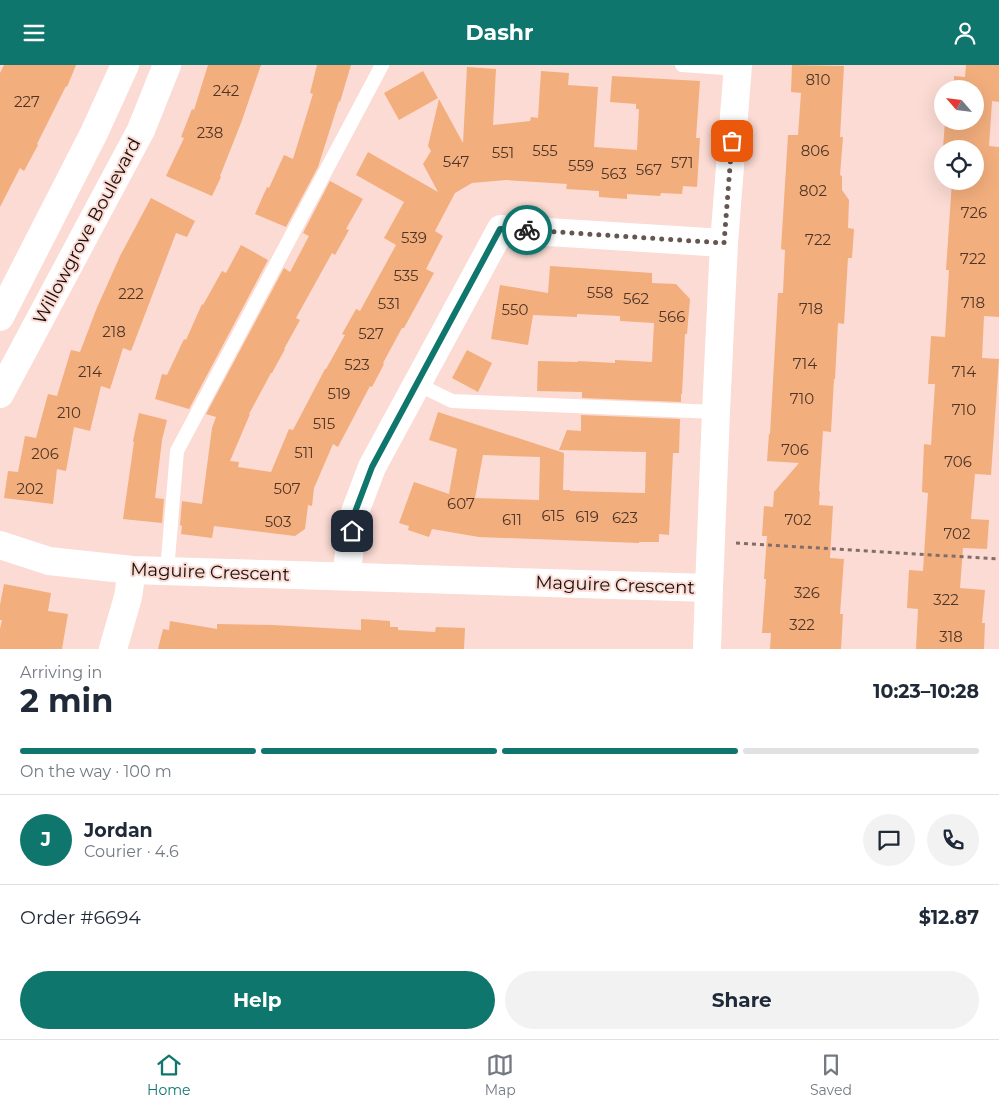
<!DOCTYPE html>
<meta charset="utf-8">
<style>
:root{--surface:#fff;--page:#f2f2f3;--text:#1f2937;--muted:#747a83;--line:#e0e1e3;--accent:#0f766e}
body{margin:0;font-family:Montserrat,sans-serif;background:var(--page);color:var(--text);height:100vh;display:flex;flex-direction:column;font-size:19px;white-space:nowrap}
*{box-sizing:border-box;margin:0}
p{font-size:16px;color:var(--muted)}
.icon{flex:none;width:28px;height:28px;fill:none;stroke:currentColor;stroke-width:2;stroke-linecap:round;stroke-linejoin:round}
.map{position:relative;height:584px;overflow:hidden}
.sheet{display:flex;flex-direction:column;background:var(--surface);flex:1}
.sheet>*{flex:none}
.needle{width:32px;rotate:298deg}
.buttons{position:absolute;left:934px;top:15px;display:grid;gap:10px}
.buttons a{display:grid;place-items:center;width:50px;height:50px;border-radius:50%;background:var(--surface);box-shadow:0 5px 20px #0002;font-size:25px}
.pin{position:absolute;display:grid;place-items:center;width:42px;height:42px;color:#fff;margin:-21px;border-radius:10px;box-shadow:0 2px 8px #0006}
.courier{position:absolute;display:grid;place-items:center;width:50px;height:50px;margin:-25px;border:4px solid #0f766e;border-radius:50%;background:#fff;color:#222;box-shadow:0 1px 6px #0007}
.headline em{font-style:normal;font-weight:700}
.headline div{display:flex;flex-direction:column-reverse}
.headline{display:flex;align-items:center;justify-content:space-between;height:85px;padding:0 20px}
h1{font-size:32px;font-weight:700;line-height:38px}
.bar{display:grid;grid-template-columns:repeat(4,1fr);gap:8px 5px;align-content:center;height:60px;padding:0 20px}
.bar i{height:6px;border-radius:4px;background:var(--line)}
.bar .selected{background:var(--accent)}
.bar p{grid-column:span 4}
.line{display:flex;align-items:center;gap:12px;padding:0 20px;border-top:1px solid var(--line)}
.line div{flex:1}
.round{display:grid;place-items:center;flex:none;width:52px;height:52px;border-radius:26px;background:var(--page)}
.cta{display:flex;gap:10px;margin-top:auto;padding:10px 20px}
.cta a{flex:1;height:58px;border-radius:30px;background:var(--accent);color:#fff;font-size:20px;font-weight:700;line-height:58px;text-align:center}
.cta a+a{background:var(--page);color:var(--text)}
header{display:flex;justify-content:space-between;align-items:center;height:65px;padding:0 20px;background:var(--accent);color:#fff;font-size:22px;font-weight:700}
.tab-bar{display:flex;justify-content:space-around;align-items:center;height:70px;border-top:1px solid var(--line);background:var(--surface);font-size:14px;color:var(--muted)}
.tab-bar a{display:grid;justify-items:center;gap:2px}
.tab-bar .selected{color:var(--accent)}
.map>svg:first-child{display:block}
</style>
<header><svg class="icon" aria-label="menu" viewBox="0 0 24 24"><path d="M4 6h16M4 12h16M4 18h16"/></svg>Dashr<svg class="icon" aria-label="person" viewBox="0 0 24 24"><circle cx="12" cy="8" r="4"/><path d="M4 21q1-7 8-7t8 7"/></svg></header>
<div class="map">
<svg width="999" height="584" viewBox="0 0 999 584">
<rect width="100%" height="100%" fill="#fbdbd3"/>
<g fill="#f3ae7d" fill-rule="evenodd">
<path d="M4,0H76L67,22L66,21L37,79L38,80L24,106L20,103L0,142V8Z"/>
<path d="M208,0H261L241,58L220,111L221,112L212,131L166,111L184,73L181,72L192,44L194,45Z"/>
<path d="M317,0H351L340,37L339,36L318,102L286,162L255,149L267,122L269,123L284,90L293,94L313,29L310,28Z"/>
<path d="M792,0L844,1L840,72H843L840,110L842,111V125L849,135L848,163L854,164L852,193H848L844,259L838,258L835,314H834L831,367L823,366L819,426H820L819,440L833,441L830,493L844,494L840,549H843L841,584H770L771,568H762L766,514H764L767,471H762L764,441L773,442L774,427L799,398L767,396L769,369H770L778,228H783L785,185L781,184L788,70H798L801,28L791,27Z"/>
<path d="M966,0H999V37L992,36L989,81L999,82V252L984,251L982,293L999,294L991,410L975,409L971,454L989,455L987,484L963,483L960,523L985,525L982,558H985L984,584H916L918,544L907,543L909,505L923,506L928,428L922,427L924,379L931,380L935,319H928L931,271L945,272L949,205H946L952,116H975V84H943L945,56H975V24H947L948,18H954V11L965,12Z"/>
<path d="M467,2L496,4L493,60L530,56L531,52L538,53L541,6L569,8L568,20L598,22L594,82L637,85L639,44H636V39L610,37L612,11L700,16L696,73H700L697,122L683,121L682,129L661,128L660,131L627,129V134L599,132V126L566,124L567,119L506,115L472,118L455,128L435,166L443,171L426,204L434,208L404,263H402L383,298L384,299L372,322L370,321L338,382L333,379L314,423L312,441L308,440L305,464L295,471L214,461L212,473L181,469L182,461L180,460L182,436L202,439L212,363L216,352L206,349L284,203L290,207L309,171L303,168L330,116L363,134L346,164L349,165L335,190L332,188L296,253L300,255L284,284H285L272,308H271L249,349H250L230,396L239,397L238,402L271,407L289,364L293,365L325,304H326L345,270L342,269L356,244L360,246L396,180L384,173L404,137L356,110L368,87L438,127L423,99L431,86L428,81L439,34L463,78Z"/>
<path d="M423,6L438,33L399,55L384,28Z"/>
<path d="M151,133L195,156L187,172L176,168L131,286L123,283L110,324L101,321L90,366L74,362L66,406L57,404L53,439L4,433L8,406L18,407L25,371L36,373L48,329L57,331L71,285L80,287L96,245L120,191Z"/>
<path d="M241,180L268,195L189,344L155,334L162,309L167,310L184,274L186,275L202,239L203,240L222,206L226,208Z"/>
<path d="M550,201L652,208V218L676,219L690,234L687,269H685L682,329H681V337L582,333V327L537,326L538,296L578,297V296L615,298V295L652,297L654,258L620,256V251L577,249V252L533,250L528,280L491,274L500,220L548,228Z"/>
<path d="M467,285L492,298L478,327L452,313Z"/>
<path d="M438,347L564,388L563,425H570V426L645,428L646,387L559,385L567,365L581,366V350L680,354L679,388H673L669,470L659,469V477H639V478L479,472L432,464L429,472L408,465L409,461L399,458L414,417L449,429L457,384L429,375ZM483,390L540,392L539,435L475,433Z"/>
<path d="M139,348L167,355L162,375L155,433L164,434L162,458L123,454L134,377L133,376Z"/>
<path d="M4,519L51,528L48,546L68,549L62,584H0V564L2,555H0V540Z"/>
<path d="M361,554L390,556V562H398V565L435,567L436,562L465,563L464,584H158L163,564L169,565L170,556L217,564V559L273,560L361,565Z"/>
</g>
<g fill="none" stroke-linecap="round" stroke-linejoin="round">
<path stroke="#826e69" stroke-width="3" stroke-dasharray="4 4" stroke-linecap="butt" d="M736,478L999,494"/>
<g stroke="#fff" stroke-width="14">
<path d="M682,0L738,4"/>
<path d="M417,319L452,336L716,347"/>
<path d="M167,506L177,386L382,0"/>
</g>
<g stroke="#fff" stroke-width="28">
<path d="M0,480L49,496L132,505L709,523L716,347L724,178L738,0"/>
<path d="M346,511L355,447L372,402L501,164L724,178"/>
<path d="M113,584L128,532L132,505"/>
<path d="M707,584L709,523"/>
</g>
<g stroke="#fff" stroke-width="28">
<path d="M0,252L94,68L125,0"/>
<path d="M0,329L141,65L167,0"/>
</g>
</g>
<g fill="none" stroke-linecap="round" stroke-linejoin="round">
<path stroke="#675551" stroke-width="5" stroke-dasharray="0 9" d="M527,165L724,178L732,76"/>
<path stroke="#0f766e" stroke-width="6" d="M352,466L355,447L372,402L500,164L527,165"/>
</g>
<g text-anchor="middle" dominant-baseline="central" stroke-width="4" stroke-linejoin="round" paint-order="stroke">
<g font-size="15" fill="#4e3528">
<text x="818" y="14">810</text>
<text x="226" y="25">242</text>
<text x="27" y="36">227</text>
<text x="210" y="67">238</text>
<text x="545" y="85">555</text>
<text x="815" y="85">806</text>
<text x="503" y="87">551</text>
<text x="456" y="96">547</text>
<text x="682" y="97">571</text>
<text x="581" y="100">559</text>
<text x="649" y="104">567</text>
<text x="614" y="108">563</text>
<text x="813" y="125">802</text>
<text x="974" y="147">726</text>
<text x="414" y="172">539</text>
<text x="818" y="174">722</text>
<text x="973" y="193">722</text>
<text x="406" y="210">535</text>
<text x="600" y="227">558</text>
<text x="131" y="228">222</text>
<text x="636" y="233">562</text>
<text x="973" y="237">718</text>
<text x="389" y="238">531</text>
<text x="811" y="243">718</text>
<text x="515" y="244">550</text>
<text x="672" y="251">566</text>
<text x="114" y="266">218</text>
<text x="371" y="268">527</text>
<text x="805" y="298">714</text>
<text x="357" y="299">523</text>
<text x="90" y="306">214</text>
<text x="964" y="306">714</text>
<text x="339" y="328">519</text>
<text x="802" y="333">710</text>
<text x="964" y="344">710</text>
<text x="69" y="347">210</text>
<text x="324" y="358">515</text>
<text x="795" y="384">706</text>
<text x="304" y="387">511</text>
<text x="45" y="388">206</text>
<text x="958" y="396">706</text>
<text x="30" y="423">202</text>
<text x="287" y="423">507</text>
<text x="461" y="438">607</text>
<text x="553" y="450">615</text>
<text x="587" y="451">619</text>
<text x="625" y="452">623</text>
<text x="512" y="454">611</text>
<text x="798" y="454">702</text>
<text x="278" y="456">503</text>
<text x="957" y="468">702</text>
<text x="807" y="527">326</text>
<text x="946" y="534">322</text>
<text x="802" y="559">322</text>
<text x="951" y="571">318</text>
</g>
<g font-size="18" fill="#170d0b" stroke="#fbdbd3">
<text transform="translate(87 166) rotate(-62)">Willowgrove Boulevard</text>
<text transform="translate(210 507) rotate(2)">Maguire Crescent</text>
<text transform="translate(615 520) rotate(2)">Maguire Crescent</text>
</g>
</g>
</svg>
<div class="buttons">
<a><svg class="needle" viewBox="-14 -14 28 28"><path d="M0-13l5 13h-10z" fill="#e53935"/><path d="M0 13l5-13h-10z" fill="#747a83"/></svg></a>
<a><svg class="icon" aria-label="locate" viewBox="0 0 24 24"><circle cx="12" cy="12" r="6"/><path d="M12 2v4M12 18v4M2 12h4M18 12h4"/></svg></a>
</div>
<div class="pin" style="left:732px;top:76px;background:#ea580c"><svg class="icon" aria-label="bag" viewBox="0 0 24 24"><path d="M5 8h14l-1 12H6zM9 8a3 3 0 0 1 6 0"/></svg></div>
<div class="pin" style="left:352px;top:466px;background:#1f2937"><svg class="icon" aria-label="home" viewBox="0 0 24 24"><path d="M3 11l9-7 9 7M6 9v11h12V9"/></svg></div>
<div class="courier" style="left:527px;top:165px"><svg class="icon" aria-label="bike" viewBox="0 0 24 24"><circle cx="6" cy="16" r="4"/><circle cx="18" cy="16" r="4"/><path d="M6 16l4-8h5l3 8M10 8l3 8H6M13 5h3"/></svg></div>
</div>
<section class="sheet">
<div class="headline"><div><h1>2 min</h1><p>Arriving in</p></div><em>10:23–10:28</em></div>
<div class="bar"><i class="selected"></i><i class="selected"></i><i class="selected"></i><i></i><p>On the way · 100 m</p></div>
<div class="line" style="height:90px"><b class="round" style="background:var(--accent);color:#fff">J</b><div><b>Jordan</b><p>Courier · 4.6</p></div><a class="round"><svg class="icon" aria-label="chat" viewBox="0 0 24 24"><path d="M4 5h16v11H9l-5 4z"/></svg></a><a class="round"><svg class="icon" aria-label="phone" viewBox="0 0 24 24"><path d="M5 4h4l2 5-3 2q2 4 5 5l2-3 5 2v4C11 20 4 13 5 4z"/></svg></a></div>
<div class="line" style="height:65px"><div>Order #6694</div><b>$12.87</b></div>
<div class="cta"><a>Help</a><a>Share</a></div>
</section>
<nav class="tab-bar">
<a class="selected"><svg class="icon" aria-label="home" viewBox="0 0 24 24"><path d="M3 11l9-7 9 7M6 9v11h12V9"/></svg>Home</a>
<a><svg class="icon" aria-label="map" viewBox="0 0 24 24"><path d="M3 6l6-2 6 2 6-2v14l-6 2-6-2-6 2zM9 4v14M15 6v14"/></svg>Map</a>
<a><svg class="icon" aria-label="saved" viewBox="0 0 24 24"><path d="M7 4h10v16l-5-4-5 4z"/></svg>Saved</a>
</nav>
